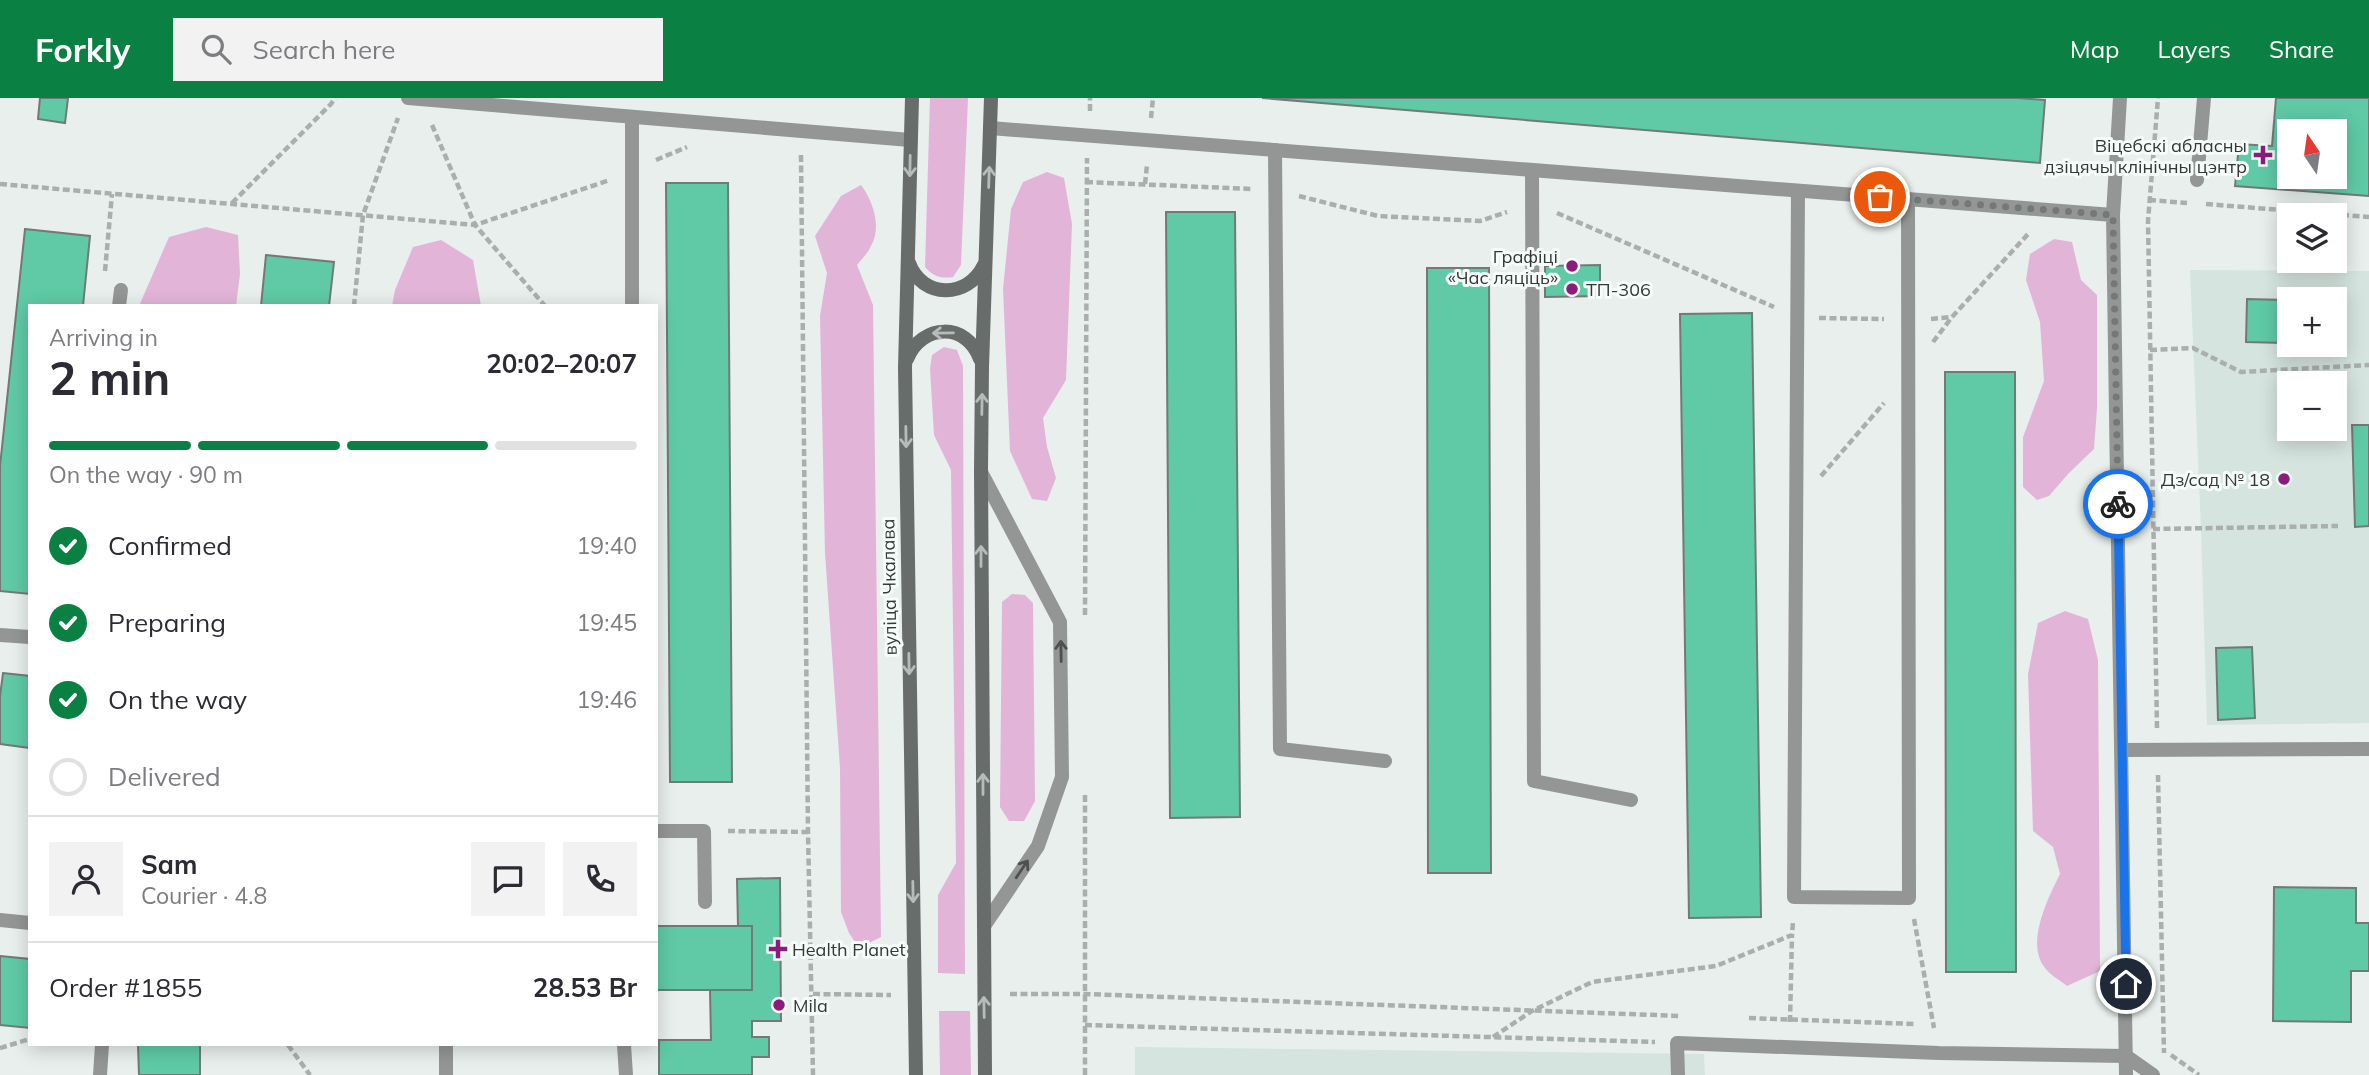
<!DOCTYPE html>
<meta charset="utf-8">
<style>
:root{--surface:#fff;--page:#f2f2f3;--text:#2b2b33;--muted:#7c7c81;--line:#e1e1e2;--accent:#0b8043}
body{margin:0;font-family:Mulish,sans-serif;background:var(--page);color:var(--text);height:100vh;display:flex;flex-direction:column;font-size:26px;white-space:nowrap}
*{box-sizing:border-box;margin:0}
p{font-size:23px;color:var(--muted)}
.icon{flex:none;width:38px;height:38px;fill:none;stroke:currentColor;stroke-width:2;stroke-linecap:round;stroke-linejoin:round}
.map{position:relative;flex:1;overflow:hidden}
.side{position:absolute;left:28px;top:206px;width:630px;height:742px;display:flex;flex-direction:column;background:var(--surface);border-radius:0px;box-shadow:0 4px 18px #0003}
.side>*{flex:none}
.needle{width:46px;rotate:347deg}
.fabs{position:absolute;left:2277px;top:21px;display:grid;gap:14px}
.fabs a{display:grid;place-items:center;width:70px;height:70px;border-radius:0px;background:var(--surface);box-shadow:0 4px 18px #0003;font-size:35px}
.pin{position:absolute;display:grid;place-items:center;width:60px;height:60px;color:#fff;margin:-30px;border:4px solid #fff;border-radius:50%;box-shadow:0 2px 7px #0007}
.courier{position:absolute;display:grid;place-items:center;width:70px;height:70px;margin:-35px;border:5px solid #1a73e8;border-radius:50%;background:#fff;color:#222;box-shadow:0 2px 9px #0007}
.headline em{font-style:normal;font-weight:700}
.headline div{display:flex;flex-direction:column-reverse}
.headline{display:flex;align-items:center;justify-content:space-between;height:119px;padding:0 21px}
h1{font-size:46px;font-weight:700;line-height:52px}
.bar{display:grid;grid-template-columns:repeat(4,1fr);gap:10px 7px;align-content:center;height:84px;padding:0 21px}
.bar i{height:9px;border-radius:5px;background:var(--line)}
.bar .active{background:var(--accent)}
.bar p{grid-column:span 4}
.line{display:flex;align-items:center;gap:18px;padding:0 21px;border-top:2px solid var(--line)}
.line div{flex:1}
.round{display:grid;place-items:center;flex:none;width:74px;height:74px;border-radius:0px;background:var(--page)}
ol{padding:0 21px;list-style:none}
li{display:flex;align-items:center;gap:21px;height:77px}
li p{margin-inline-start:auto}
li .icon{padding:7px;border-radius:50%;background:var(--accent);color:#fff;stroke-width:4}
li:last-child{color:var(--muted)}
li i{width:38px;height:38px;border:4px solid var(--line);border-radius:50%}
header{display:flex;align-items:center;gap:42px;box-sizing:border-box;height:98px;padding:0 35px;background:var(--accent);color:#fff}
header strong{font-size:33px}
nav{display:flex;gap:38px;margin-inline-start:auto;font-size:24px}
.search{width:490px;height:63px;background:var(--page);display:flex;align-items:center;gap:18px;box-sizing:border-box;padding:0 24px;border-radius:0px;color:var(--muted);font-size:26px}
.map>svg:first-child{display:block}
</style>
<header>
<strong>Forkly</strong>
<div class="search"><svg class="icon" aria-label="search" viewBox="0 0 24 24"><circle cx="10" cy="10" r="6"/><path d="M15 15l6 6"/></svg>Search here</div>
<nav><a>Map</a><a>Layers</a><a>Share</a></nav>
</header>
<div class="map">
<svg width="2369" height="977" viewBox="0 0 2369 977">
<rect width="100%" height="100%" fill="#e8efec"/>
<g fill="#d5e4de" fill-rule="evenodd">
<path d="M2190,172L2369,173V625L2207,627L2201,431ZM2289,201H2334V247H2289ZM2289,285H2334V331H2289Z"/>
<path d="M1135,949L1704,956L1705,977H1135Z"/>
</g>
<g fill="#e2b5d8">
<path d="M930,0H968L961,167L953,179C940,181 933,178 925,169Z"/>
<path d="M1047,74L1064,80L1072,126L1066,282L1043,320L1047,349L1056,380L1047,403L1032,401L1010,353L1003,191L1011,111L1023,84Z"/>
<path d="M861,87C873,103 882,129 871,148C868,155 862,161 857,167L873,207L881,839L859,850L849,835L841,814L840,670L825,455L820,218L827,175L815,138L841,98Z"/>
<path d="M206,129L238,137L240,176L236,208H139L169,139Z"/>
<path d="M2054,141L2072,144L2081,182L2097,197V310L2094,351L2068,376L2049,398L2037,402L2023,389V339L2044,283L2040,224L2026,182L2030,156Z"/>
<path d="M441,142L473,162L481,208H392L395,192L413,149Z"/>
<path d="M944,249L957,252L963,268L965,876L938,875V797L956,765L951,372L934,337L930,271L932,257Z"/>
<path d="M1012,496L1025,497L1033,505L1035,703L1024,723H1009L1000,709L1002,504Z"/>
<path d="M2065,513L2088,521L2098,562L2100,873L2067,888C2060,882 2050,877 2045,870C2025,846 2048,800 2060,776L2053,749L2033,733L2028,576L2038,525Z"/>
<path d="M939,913H970L971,977H940Z"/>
</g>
<g fill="#5fcaa5" stroke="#737976" stroke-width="2" fill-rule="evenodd">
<path d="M40,0H68L65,25L38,21Z"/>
<path d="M1262,0H2018L2045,2L2040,65Z"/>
<path d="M2276,0H2369V98L2235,88L2239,46L2272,48ZM2289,33H2334V79H2289Z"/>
<path d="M666,85H728L732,684H670Z"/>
<path d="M1166,114H1235L1240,719L1170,720Z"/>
<path d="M25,131L90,138L83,208H30V496L0,493V368Z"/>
<path d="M266,157L334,164L329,208H261Z"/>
<path d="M1600,167V198L1545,199V168Z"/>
<path d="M1427,170H1489L1491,775H1428Z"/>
<path d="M2247,201L2285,202L2284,245L2246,244Z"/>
<path d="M1752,215L1761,819L1689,820L1680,216Z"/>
<path d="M1945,274H2015L2016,874H1946Z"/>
<path d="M2352,327H2369V428L2355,429Z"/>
<path d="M2252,549L2255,620L2218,622L2216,550Z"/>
<path d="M3,575L30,578V650L0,646V598Z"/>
<path d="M780,780L781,923H752V939H769V959H752V977H659V942H711L710,892H752V828H738L737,781Z"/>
<path d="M2274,789L2356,790V825H2369V873H2351V924L2273,923Z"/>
<rect x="656" y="828" width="96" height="64"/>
<path d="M0,858L30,861V930L0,927Z"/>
<path d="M138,947H200V977H139Z"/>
</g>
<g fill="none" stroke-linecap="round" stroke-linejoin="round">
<g stroke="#aaafad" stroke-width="4.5" stroke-dasharray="7 3.5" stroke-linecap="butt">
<path d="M1090,13V0"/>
<path d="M1151,20L1153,0"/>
<path d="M432,27L475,127L545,208"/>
<path d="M801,57L808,734L813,977"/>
<path d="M656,62L687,49"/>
<path d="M1086,84L1253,91"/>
<path d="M0,86L475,127L610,82"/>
<path d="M1145,86L1147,67"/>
<path d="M1299,98L1378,118L1480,123L1507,114"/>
<path d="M2149,102L2187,105"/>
<path d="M232,105L331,6L335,0"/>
<path d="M2206,106L2369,119"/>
<path d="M1557,115L1774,209"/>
<path d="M105,173L112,96"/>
<path d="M354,208L363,117L398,20"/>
<path d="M1819,220L1884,221"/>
<path d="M1931,221L1952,219"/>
<path d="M1933,244L1952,219L2029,135"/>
<path d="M2150,252L2193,250L2241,274L2369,267"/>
<path d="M1821,378L1884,305"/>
<path d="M2153,431L2338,428"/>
<path d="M1085,517L1087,60"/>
<path d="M2157,630L2148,123L2158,0"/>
<path d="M2158,677L2164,955"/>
<path d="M728,733L808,734"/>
<path d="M1914,821L1934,930"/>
<path d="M813,896L891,897"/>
<path d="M1010,896H1085L1681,918"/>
<path d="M1749,920L1915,926"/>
<path d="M1790,924L1792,837"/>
<path d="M1085,927L1655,944"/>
<path d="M1493,939L1532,913L1592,884L1716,868L1792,837L1793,824"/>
<path d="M288,947L310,977"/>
<path d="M0,950L30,941"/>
<path d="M2171,957L2199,977"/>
<path d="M1085,977V694"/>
</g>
<g stroke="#939695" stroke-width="14">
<path d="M408,0L910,42"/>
<path d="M632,19V208"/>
<path d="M1275,52L1280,651L1385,663"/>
<path d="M1532,72L1534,683L1631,702"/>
<path d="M2197,82L2204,0"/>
<path d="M1798,93L1794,799L1909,800L1908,101"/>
<path d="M2113,117L2120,0"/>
<path d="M119,208L121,192"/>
<path d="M981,374L1060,524L1062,679L1038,748L984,828"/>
<path d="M0,537L30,539"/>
<path d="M2122,652L2369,651"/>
<path d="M656,733H704L705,804"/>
<path d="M0,822L30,825"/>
<path d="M624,947L626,977"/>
<path d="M100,977L102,947"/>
<path d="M446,977V947"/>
<path d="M1678,977L1677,945L1939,955L2126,958L2153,977"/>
</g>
<path stroke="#939695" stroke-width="14" d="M990,30L2113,117L2126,977"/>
<g stroke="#686d6b" stroke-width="14">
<path d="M912,0L905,270L916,977"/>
<path d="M909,165C922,201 968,201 984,167"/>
<path d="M907,261C922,225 967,224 980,261"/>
<path d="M985,977L981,374L982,269L991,0"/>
</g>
</g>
<defs><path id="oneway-shaft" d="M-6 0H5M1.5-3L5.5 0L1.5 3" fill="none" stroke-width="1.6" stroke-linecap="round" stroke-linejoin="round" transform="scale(1.75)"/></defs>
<g stroke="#b6bcb9">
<use href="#oneway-shaft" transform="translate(910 68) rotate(91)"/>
<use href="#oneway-shaft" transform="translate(989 79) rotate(-88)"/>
<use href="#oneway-shaft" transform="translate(943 235) rotate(179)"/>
<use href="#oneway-shaft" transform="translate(982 306) rotate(-89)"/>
<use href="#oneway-shaft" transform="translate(906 339) rotate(89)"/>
<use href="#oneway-shaft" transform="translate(981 458) rotate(-90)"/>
<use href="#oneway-shaft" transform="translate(909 566) rotate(89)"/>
<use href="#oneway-shaft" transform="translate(983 686) rotate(-90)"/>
<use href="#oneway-shaft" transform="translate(913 794) rotate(89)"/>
<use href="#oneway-shaft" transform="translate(984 909) rotate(-91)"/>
</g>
<g stroke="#4d504e">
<use href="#oneway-shaft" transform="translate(1061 553) rotate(-91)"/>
<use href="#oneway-shaft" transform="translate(1022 771) rotate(-56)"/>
</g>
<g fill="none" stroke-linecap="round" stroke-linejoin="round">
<path stroke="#747876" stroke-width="7" stroke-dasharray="0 12.6" d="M1880,99L2113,117L2118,406"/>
<path stroke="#1a73e8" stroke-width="9" d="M2118,406L2126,886"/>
</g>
<g fill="#8c1b7d" stroke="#f5fcf9" stroke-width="2.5">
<path d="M2259.5 46.5h7v7h7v7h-7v7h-7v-7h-7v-7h7z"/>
<circle cx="1572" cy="168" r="7"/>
<circle cx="1572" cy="191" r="7"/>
<circle cx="2284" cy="381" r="7"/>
<path d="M774.5 840.5h7v7h7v7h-7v7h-7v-7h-7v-7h7z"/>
<circle cx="779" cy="907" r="7"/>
</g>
<g text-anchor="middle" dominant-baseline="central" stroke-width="6" stroke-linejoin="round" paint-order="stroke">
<g font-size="18" fill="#363837" stroke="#f5fcf9" text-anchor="end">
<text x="2247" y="47">Віцебскі абласны<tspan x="2247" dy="21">дзіцячы клінічны цэнтр</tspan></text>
<text x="1558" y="158">Графіці<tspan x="1558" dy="21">«Час ляціць»</tspan></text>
<text x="1586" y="191" text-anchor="start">ТП-306</text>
<text x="2270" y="381">Дз/сад № 18</text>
<text x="792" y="851" text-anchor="start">Health Planet</text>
<text x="793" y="907" text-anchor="start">Mila</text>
</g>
<g font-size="18" fill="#363837" stroke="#f5fcf9">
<text transform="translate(889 489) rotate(-91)">вуліца Чкалава</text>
</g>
</g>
</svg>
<div class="fabs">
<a><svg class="needle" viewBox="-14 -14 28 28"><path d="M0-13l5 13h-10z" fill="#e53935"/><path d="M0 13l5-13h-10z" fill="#7c7c81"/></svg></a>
<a><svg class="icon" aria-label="layers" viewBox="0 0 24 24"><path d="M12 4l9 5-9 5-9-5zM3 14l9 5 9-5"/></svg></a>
<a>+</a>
<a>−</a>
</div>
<div class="pin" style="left:1880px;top:99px;background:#ea580c"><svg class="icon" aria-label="bag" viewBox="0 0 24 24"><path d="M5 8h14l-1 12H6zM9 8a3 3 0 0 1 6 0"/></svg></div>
<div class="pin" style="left:2126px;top:886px;background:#1f2937"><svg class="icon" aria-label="home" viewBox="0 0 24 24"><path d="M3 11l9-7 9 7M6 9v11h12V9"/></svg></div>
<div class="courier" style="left:2118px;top:406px"><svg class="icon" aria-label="bike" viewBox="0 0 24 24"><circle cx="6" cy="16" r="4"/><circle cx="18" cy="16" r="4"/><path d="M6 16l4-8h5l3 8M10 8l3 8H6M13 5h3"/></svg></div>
<section class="side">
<div class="headline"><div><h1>2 min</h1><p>Arriving in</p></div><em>20:02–20:07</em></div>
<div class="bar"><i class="active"></i><i class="active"></i><i class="active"></i><i></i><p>On the way · 90 m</p></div>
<ol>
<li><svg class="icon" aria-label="check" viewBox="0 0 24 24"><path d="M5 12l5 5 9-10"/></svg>Confirmed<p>19:40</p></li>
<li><svg class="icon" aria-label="check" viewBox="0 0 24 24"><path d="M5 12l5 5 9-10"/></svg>Preparing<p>19:45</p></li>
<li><svg class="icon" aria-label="check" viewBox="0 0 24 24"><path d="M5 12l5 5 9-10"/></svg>On the way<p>19:46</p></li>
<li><i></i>Delivered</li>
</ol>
<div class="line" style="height:126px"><a class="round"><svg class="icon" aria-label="person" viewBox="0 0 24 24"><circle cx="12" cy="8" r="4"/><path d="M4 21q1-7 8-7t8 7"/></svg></a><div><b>Sam</b><p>Courier · 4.8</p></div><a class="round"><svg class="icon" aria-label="chat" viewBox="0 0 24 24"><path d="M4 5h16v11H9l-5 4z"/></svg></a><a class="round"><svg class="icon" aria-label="phone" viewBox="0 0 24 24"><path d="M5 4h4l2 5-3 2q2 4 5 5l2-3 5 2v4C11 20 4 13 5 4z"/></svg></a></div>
<div class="line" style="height:91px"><div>Order #1855</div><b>28.53 Br</b></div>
</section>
</div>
